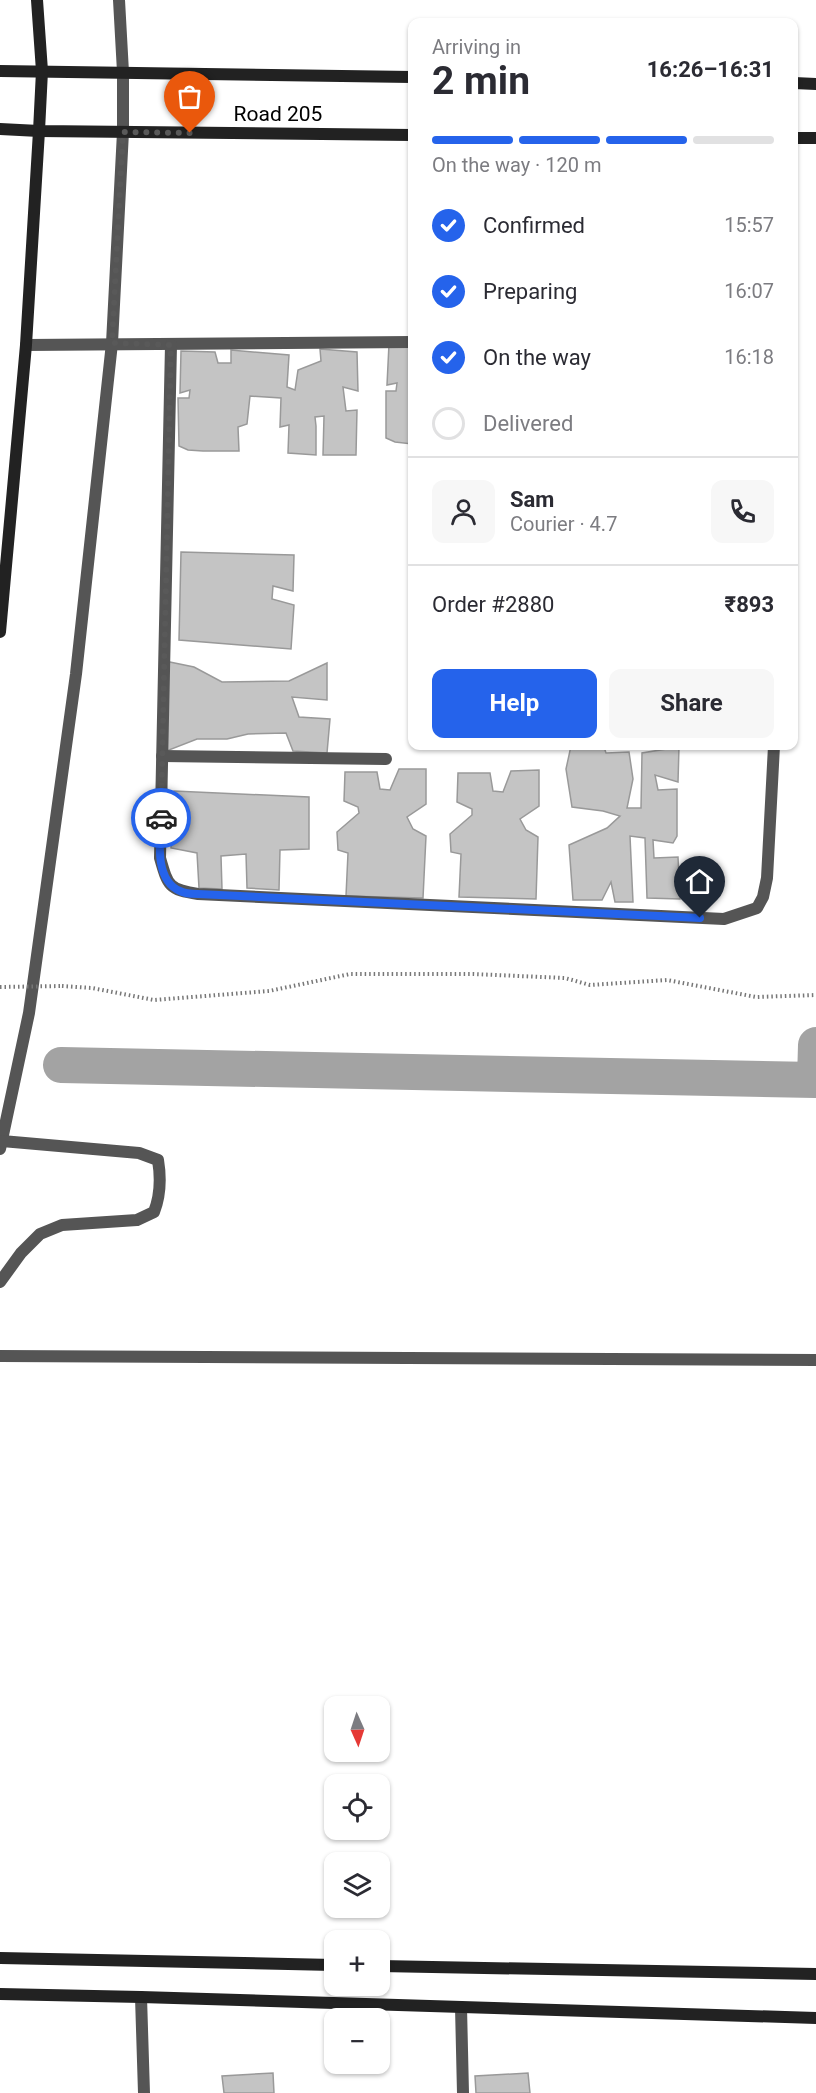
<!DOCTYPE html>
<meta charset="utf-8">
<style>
:root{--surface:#fff;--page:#f7f7f7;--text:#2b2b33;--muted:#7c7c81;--line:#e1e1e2;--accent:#2563eb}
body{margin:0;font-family:Roboto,sans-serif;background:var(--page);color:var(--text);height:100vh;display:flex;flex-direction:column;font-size:22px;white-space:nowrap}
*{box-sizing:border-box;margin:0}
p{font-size:20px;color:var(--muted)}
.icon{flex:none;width:33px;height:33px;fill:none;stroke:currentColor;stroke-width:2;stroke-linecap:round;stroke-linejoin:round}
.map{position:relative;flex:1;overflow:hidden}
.panel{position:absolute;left:408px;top:18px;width:390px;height:732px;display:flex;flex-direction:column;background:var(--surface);border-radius:12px;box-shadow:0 2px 4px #0004}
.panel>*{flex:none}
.needle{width:39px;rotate:177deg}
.controls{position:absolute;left:324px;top:1696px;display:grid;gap:12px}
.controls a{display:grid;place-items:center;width:66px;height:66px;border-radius:12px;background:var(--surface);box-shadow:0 2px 4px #0004;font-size:30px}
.pin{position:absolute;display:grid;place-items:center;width:51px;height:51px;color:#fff;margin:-62px -26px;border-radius:50% 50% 50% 0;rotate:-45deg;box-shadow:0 0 6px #0007}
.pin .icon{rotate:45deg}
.courier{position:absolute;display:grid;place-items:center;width:60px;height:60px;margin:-30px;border:4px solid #2563eb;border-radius:50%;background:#fff;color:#222;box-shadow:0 2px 8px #0007}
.summary em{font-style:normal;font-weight:700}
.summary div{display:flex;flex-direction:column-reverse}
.summary{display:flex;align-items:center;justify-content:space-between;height:102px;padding:0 24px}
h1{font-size:39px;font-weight:700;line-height:45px}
.bar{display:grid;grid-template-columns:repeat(4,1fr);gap:9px 6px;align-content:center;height:72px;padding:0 24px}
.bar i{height:8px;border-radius:4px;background:var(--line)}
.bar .selected{background:var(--accent)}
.bar p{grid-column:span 4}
.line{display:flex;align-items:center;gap:15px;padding:0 24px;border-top:2px solid var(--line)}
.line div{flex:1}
.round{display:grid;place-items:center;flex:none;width:63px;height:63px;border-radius:12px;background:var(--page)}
ol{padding:0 24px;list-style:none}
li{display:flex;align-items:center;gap:18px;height:66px}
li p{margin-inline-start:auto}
li .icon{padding:6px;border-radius:50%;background:var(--accent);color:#fff;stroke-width:4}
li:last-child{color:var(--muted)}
li i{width:33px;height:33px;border:3px solid var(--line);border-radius:50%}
.primary-button{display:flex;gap:12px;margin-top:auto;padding:12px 24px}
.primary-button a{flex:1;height:69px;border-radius:12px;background:var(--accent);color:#fff;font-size:24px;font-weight:700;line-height:69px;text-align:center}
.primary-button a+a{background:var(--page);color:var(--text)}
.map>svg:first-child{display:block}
</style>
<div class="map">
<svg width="816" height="2093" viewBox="0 0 816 2093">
<rect width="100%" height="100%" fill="#fff"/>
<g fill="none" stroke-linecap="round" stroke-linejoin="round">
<path stroke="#a3a3a3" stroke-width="36" d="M61,1065L815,1080L816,1045"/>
</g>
<g fill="#c4c4c4" stroke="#999" stroke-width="1.5">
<path d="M389,344L412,345V444L395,442L386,438V391H396L397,383L387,385Z"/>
<path d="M320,349L357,352L358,391L343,387L346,411L357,410L356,455H323L324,416L315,417L316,426V455L288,453L289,425L280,427L281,398L250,396L247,424L238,427L239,451H203L188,450L179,446L178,398H189L190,390L180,393L181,351L215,352L218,363H231V350L289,355L287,387L295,390L298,370L321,361Z"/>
<path d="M181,552L294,555L293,591L273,586L272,599L294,605L291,649L179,640Z"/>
<path d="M165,661L194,667L222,682L289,681L327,663V700L292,697L299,717L330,719L327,753L293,751L286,733L248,734L227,739H197L164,752Z"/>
<path d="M571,746H596L604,747L606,753L629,752L633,779L627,808H641L642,753L679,747L678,782L655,775L658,790L677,789V836L673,843L653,840L654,858L678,857L680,899L647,898L645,838L630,836L633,902H615L611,882L602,900H573L569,845L607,828L620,816L603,811L572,807L566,769Z"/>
<path d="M399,769H426V804L407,817L413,829L426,836L423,898L346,896L348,853L338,850L337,832L359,813L358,807L344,801L345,772H377L380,789L390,790Z"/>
<path d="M539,770V806L520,819L526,830L538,837L536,899L459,897L461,854L451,852L450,834L472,815V809L457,802L458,773H490L493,791L503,792L511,771Z"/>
<path d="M174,791L309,797V849L280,850L279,890L247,888L246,854L221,856L222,889L199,888L197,853L171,848Z"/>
<path d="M273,2073L274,2093H224L222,2076Z"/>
<path d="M528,2073L530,2093H476L475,2076Z"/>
</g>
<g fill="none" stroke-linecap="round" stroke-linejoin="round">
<path stroke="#777" stroke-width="4" stroke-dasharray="1.5 3" stroke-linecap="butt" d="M62,986L92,988L154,1000L269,991L350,974H473L565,978L590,985L667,980L756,997L816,995"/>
<g stroke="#555" stroke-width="12">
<path d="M0,1149L29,1013L76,674L112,343L123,132V72L119,0"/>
<path d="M0,1282L21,1253L40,1234L62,1225L137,1220L154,1212C161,1194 161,1178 158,1160L139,1153L2,1141"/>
</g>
<g stroke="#555" stroke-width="12">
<path d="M26,345L412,342"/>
<path d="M171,345L160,858C168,886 169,890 198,894L724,919L757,908L763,897L767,878L774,746"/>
<path d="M162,756L386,759"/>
<path d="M0,1356L816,1360"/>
<path d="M141,1997L144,2093"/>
<path d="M461,2007L463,2093"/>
</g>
<g stroke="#222" stroke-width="12">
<path d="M0,71L412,77"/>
<path d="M794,83L816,84"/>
<path d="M0,129L39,131L412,135"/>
<path d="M794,138H816"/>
<path d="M0,632L26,345L39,131L42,71L37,0"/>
<path d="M0,1958L334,1965"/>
<path d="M380,1966L816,1974"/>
<path d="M0,1994L141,1997L816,2018"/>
</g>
<path stroke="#777" stroke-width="4" stroke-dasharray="1.5 3" stroke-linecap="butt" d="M0,987L62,986"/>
</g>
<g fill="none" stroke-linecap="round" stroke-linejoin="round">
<path stroke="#595959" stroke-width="6" stroke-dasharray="0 10.8" d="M161,818L171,345L112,343L123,132L190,133"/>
<path stroke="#2563eb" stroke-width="8" d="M161,818C160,840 154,880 180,891C185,894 193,894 198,894L700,918"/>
</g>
<g text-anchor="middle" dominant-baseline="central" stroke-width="4.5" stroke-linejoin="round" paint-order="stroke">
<g font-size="21" fill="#000" stroke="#fff">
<text x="278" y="114">Road 205</text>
</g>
</g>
</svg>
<div class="controls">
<a><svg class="needle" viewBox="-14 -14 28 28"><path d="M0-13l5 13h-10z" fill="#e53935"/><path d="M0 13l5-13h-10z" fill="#7c7c81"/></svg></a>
<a><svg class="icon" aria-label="locate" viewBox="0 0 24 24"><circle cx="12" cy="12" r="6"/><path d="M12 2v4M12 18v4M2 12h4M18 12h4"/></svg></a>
<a><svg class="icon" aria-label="layers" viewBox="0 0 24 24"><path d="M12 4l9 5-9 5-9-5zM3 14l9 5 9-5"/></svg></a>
<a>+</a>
<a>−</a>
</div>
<div class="pin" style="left:190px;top:133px;background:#ea580c"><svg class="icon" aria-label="bag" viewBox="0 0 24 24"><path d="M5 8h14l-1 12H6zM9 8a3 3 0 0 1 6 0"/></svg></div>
<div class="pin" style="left:700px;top:918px;background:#1f2937"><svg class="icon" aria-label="home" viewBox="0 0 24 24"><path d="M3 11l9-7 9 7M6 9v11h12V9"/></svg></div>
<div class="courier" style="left:161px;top:818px"><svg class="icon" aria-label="car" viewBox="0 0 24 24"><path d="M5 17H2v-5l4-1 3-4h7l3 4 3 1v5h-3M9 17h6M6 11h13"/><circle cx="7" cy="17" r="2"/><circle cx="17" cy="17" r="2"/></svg></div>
<section class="panel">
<div class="summary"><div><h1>2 min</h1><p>Arriving in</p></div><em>16:26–16:31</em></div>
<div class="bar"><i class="selected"></i><i class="selected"></i><i class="selected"></i><i></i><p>On the way · 120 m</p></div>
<ol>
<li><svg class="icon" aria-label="check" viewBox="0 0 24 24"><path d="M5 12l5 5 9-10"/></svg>Confirmed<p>15:57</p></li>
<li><svg class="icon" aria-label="check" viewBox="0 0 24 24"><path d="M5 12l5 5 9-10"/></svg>Preparing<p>16:07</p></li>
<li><svg class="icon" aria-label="check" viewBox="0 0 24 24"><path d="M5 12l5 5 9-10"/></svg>On the way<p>16:18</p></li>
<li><i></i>Delivered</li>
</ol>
<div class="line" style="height:108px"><a class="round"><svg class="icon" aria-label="person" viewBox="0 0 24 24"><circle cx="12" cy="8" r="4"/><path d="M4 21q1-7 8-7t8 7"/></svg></a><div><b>Sam</b><p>Courier · 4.7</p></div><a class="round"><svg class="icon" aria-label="phone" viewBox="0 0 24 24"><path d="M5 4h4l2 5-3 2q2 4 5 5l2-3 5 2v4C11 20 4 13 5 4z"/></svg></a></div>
<div class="line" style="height:78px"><div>Order #2880</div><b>₹893</b></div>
<div class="primary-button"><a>Help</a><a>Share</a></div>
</section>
</div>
